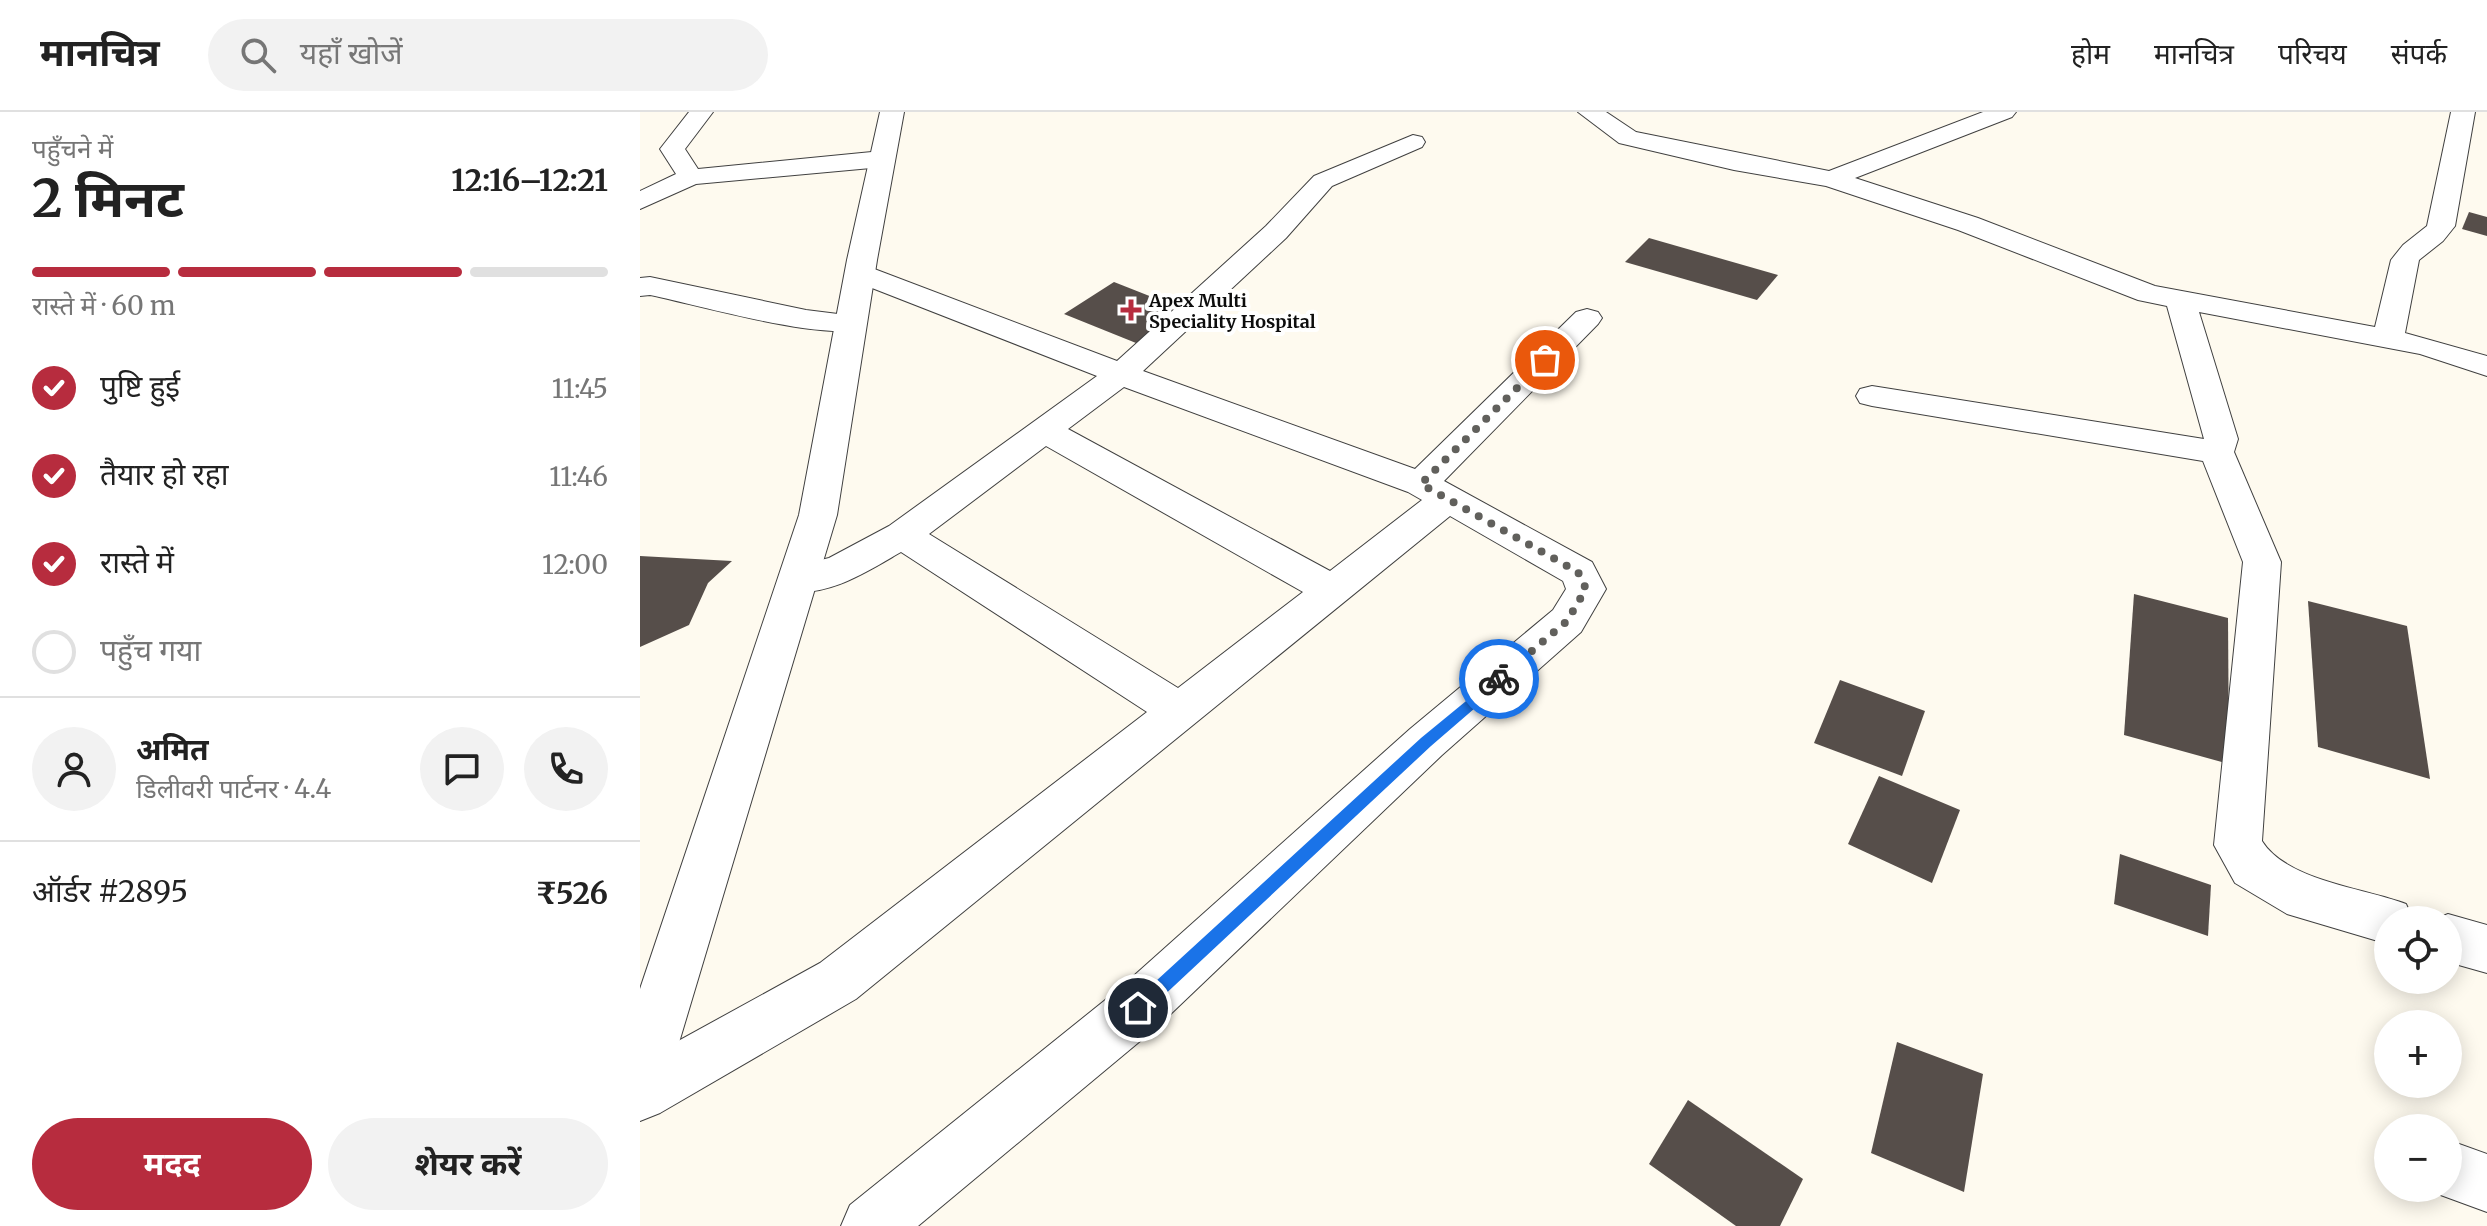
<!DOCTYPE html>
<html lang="hi">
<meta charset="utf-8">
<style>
:root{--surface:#fff;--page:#f2f2f2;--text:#222;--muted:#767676;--line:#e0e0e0;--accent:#b72c3e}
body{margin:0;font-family:Merriweather,"Noto Sans Devanagari",serif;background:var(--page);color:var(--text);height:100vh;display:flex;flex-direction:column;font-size:30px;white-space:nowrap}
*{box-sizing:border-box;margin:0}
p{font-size:26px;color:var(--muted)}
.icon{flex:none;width:44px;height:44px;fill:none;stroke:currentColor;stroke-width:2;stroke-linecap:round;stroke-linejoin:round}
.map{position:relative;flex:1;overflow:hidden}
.side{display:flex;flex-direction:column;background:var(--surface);width:640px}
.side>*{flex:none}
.controls{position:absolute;left:1734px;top:794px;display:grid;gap:16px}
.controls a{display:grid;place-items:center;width:88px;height:88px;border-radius:50%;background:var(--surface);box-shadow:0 4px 20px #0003;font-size:40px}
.pin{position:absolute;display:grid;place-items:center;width:68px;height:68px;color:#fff;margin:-34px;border:4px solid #fff;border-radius:50%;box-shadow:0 2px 8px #0007}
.courier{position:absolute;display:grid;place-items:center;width:80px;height:80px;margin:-40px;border:6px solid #1a73e8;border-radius:50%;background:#fff;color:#222;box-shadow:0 2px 10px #0007}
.overview em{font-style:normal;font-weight:700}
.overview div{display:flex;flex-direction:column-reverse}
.overview{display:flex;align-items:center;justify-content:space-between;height:136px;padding:0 32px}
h1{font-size:52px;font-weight:700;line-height:60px}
.bar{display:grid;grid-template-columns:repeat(4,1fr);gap:12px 8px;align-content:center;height:96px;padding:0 32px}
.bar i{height:10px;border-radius:6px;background:var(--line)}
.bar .active{background:var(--accent)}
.bar p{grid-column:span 4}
.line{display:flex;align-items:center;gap:20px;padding:0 32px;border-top:2px solid var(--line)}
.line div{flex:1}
.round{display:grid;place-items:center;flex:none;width:84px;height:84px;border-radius:42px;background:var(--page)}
ol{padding:0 32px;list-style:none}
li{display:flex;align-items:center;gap:24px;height:88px}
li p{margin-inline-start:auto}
li .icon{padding:8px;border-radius:50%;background:var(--accent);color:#fff;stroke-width:4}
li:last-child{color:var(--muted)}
li i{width:44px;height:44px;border:4px solid var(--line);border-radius:50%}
.button{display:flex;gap:16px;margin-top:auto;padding:16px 32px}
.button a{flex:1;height:92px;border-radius:48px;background:var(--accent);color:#fff;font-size:32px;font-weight:700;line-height:92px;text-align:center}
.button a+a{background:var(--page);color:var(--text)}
header{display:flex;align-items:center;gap:48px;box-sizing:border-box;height:112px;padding:0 40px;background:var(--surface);border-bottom:2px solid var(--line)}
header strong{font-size:38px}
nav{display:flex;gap:44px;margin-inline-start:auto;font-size:28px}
.search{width:560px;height:72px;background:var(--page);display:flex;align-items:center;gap:20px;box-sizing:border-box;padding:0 28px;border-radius:44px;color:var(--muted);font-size:30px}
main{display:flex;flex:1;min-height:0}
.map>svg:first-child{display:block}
</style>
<header>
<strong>मानचित्र</strong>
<div class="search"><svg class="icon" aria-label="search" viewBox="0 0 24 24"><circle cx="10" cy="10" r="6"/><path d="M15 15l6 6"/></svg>यहाँ खोजें</div>
<nav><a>होम</a><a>मानचित्र</a><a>परिचय</a><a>संपर्क</a></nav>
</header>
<main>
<section class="side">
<div class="overview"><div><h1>2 मिनट</h1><p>पहुँचने में</p></div><em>12:16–12:21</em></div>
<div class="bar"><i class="active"></i><i class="active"></i><i class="active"></i><i></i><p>रास्ते में · 60 m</p></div>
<ol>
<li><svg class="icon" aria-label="check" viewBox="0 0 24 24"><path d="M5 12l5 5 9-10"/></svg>पुष्टि हुई<p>11:45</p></li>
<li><svg class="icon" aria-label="check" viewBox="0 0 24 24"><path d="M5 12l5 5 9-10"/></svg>तैयार हो रहा<p>11:46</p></li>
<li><svg class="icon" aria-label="check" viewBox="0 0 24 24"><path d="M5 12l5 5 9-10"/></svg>रास्ते में<p>12:00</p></li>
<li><i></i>पहुँच गया</li>
</ol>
<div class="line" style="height:144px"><a class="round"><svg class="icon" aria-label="person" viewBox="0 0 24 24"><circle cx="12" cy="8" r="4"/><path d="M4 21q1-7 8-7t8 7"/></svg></a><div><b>अमित</b><p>डिलीवरी पार्टनर · 4.4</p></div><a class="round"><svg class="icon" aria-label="chat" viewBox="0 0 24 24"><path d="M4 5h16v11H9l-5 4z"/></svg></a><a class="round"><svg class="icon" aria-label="phone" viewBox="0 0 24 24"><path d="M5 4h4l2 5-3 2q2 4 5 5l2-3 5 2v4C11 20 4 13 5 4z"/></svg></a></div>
<div class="line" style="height:104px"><div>ऑर्डर #2895</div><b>₹526</b></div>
<div class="button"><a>मदद</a><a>शेयर करें</a></div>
</section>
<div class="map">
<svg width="1847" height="1114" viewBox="0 0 1847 1114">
<rect width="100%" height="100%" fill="#fefaef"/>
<g fill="#564e4a">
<path d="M1829,100L1847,105V124L1822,117Z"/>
<path d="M1009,126L1138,163L1117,188L985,150Z"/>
<path d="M474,170L545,198L496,231L424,202Z"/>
<path d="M0,444L92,449L68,471L49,513L0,535Z"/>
<path d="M1494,482L1588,506L1589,652L1484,623Z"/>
<path d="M1668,489L1767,514L1790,667L1678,635Z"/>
<path d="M1200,568L1285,599L1262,664L1174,631Z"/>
<path d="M1239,664L1320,698L1292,771L1208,732Z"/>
<path d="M1480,742L1571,773L1568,824L1474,792Z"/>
<path d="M1257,930L1343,962L1324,1080L1231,1041Z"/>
<path d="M1048,988L1163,1067L1140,1114H1096L1009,1052Z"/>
</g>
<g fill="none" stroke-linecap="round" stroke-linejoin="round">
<defs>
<g id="minor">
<path d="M49,0H73L45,37L58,57L242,39L251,42L255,47L251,52L242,55L56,72L0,97V79L36,62L20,37Z"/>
<path d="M938,0H966L996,20L1189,59L1343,0H1376L1372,5L1215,66L1338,106L1515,174L1735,215L1751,148L1763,133L1787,114L1811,0H1835L1815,114L1803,129L1779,148L1765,221L1847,244V264L1780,242L1559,200L1598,327L1594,340L1641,450L1622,729C1647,769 1724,776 1766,792L1773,808H1748V832L1647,802L1595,771L1574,733L1603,450L1563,349L1232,294L1220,291L1216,284L1220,277L1232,274L1564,327L1527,194L1498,188L1318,118L1186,74L1094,58L979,31Z"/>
<path d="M773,23L782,25L785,30L782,35L692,74L646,126L503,259L775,357L936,200L947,197L958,200L962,206L958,212L804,369L952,450L966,477L941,520L802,643L517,915L278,1114H201L210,1093L479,877L770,617L913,498L926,477L923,469L810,404L216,887L20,1001L0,1009V950L180,851L507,600L261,440C228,459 183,489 144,477L138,467L144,457L189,446L249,414L457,264L209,167L205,161L209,155L219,152L229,155L477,249L626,114L674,64ZM484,275L768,380L782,388L690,459L428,317ZM406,334L663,480L538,576L289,422Z"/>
<path d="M10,165L166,198L222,205L226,211L222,217C179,228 58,193 10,183L0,184V166Z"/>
<path d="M1808,802L1847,813V861L1808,850V808H1793Z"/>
<path d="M1808,1028L1847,1042V1100L1787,1078L1808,1076Z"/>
</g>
<path id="tertiary" d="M240,0H264L237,148L197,403L29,964L21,985L0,993V877L159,403L207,148Z"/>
</defs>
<use href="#minor" stroke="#404040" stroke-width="2"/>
<use href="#tertiary" stroke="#404040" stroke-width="2"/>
<use href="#minor" fill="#fff" fill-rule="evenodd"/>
<use href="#tertiary" fill="#fff" fill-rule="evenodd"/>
</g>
<path fill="#1a73e8" d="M859,562L864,564V571L791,634L504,902H492L490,896L492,891L781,626Z"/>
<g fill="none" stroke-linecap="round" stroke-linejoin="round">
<path stroke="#61605c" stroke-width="8" stroke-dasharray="0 14.4" d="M859,567L927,509L946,477L938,460L781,372L905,248"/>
</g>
<path fill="#b72c3e" stroke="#fff" stroke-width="3" d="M487 186h8v8h8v8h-8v8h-8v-8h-8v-8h8z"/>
<g text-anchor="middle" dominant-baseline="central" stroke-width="8" stroke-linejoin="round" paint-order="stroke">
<g font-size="18" font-weight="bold" fill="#0d0d0d" stroke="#fff" text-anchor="start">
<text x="509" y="188">Apex Multi<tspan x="509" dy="21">Speciality Hospital</tspan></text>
</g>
</g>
</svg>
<div class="controls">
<a><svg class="icon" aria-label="locate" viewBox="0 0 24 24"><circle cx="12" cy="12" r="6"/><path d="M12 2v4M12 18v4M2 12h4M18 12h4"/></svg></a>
<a>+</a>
<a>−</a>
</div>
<div class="pin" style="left:905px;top:248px;background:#ea580c"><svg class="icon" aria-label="bag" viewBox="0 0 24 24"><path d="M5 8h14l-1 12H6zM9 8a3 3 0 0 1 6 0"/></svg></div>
<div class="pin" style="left:498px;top:896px;background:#1f2937"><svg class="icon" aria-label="home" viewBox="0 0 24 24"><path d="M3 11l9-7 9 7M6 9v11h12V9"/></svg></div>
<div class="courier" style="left:859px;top:567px"><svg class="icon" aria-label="bike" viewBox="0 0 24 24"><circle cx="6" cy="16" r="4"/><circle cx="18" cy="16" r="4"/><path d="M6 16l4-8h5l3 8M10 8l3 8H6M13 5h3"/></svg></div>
</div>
</main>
